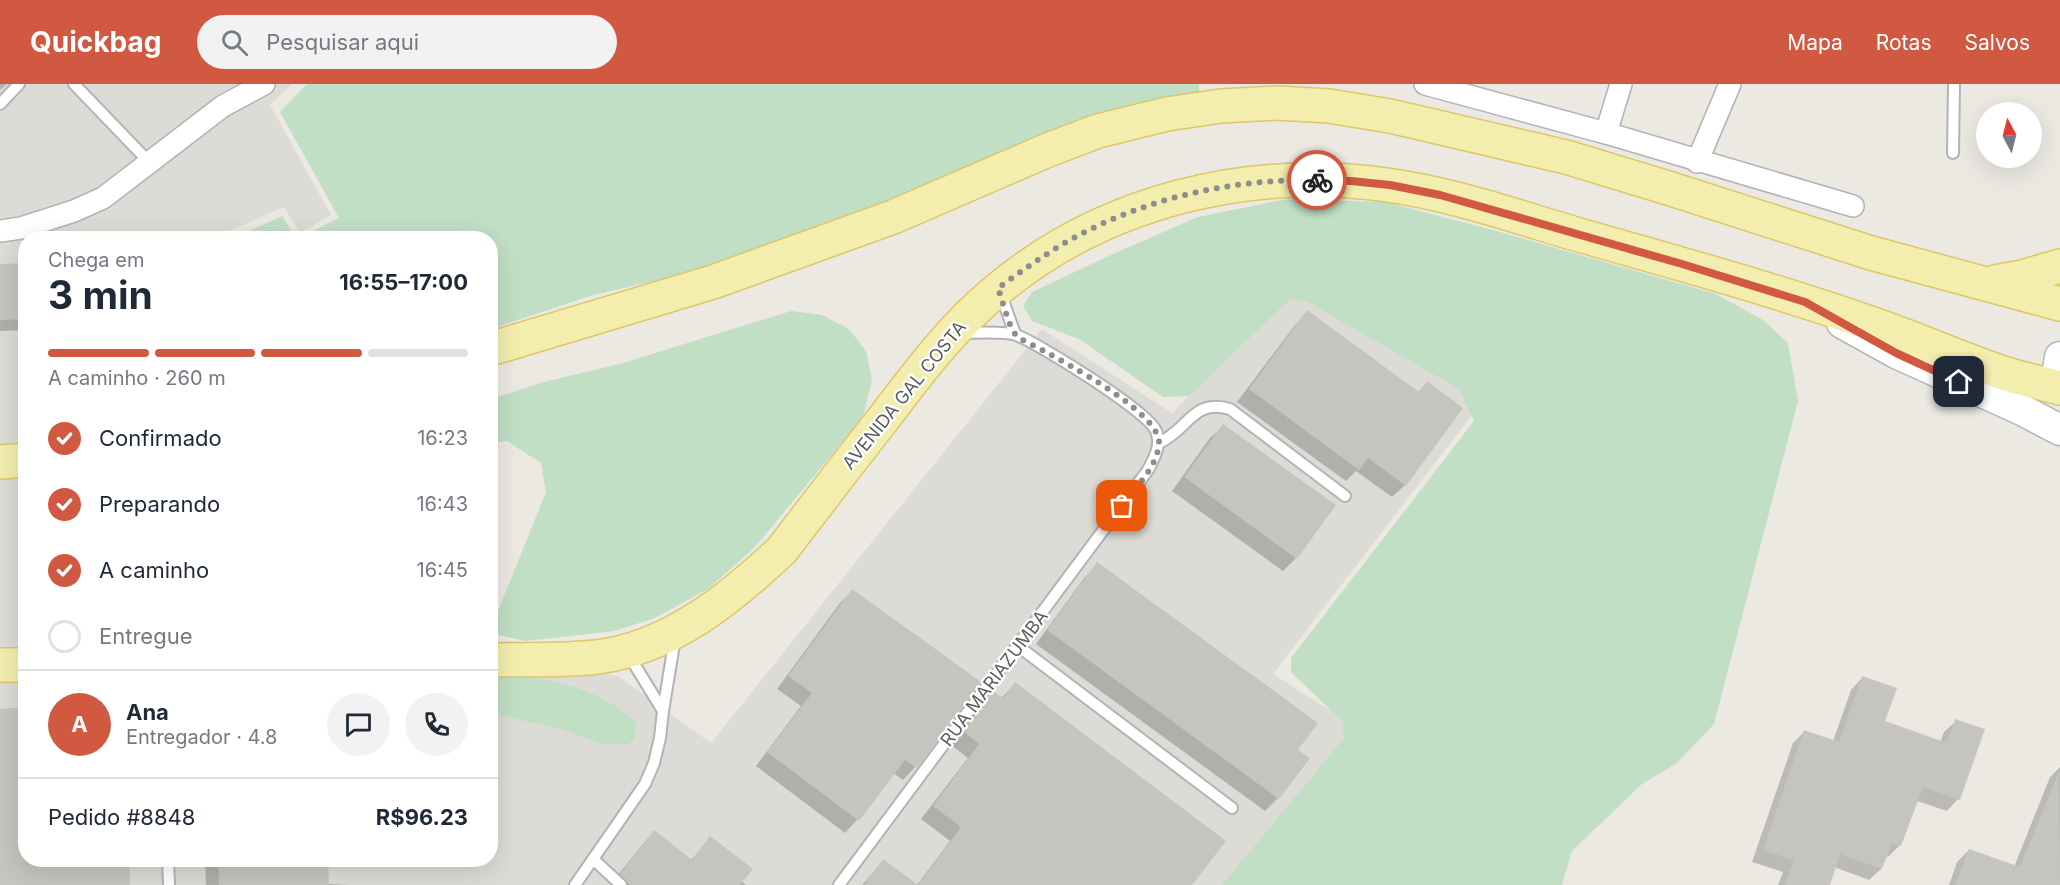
<!DOCTYPE html>
<html lang="pt">
<meta charset="utf-8">
<style>
:root{--surface:#fff;--page:#f2f2f3;--text:#1f2937;--muted:#747a83;--line:#e0e1e3;--accent:#d15941}
body{margin:0;font-family:Inter,sans-serif;background:var(--page);color:var(--text);height:100vh;display:flex;flex-direction:column;font-size:22px;white-space:nowrap}
*{box-sizing:border-box;margin:0}
p{font-size:20px;color:var(--muted)}
.icon{flex:none;width:33px;height:33px;fill:none;stroke:currentColor;stroke-width:2;stroke-linecap:round;stroke-linejoin:round}
.map{position:relative;flex:1;overflow:hidden}
.details{position:absolute;left:18px;top:147px;width:480px;height:636px;display:flex;flex-direction:column;background:var(--surface);border-radius:24px;box-shadow:0 6px 24px #0002}
.details>*{flex:none}
.needle{width:39px;rotate:353deg}
.controls{position:absolute;left:1976px;top:18px;display:grid;gap:12px}
.controls a{display:grid;place-items:center;width:66px;height:66px;border-radius:50%;background:var(--surface);box-shadow:0 6px 24px #0002;font-size:30px}
.pin{position:absolute;display:grid;place-items:center;width:51px;height:51px;color:#fff;margin:-26px;border-radius:12px;box-shadow:0 3px 9px #0006}
.courier{position:absolute;display:grid;place-items:center;width:60px;height:60px;margin:-30px;border:4px solid #d15941;border-radius:50%;background:#fff;color:#222;box-shadow:0 2px 8px #0007}
.headline em{font-style:normal;font-weight:700}
.headline div{display:flex;flex-direction:column-reverse}
.headline{display:flex;align-items:center;justify-content:space-between;height:102px;padding:0 30px}
h1{font-size:39px;font-weight:700;line-height:45px}
.bar{display:grid;grid-template-columns:repeat(4,1fr);gap:9px 6px;align-content:center;height:72px;padding:0 30px}
.bar i{height:8px;border-radius:4px;background:var(--line)}
.bar .active{background:var(--accent)}
.bar p{grid-column:span 4}
.line{display:flex;align-items:center;gap:15px;padding:0 30px;border-top:2px solid var(--line)}
.line div{flex:1}
.round{display:grid;place-items:center;flex:none;width:63px;height:63px;border-radius:32px;background:var(--page)}
ol{padding:0 30px;list-style:none}
li{display:flex;align-items:center;gap:18px;height:66px}
li p{margin-inline-start:auto}
li .icon{padding:6px;border-radius:50%;background:var(--accent);color:#fff;stroke-width:4}
li:last-child{color:var(--muted)}
li i{width:33px;height:33px;border:3px solid var(--line);border-radius:50%}
header{display:flex;align-items:center;gap:36px;box-sizing:border-box;height:84px;padding:0 30px;background:var(--accent);color:#fff}
header strong{font-size:28px}
nav{display:flex;gap:33px;margin-inline-start:auto;font-size:21px}
.search{width:420px;height:54px;background:var(--page);display:flex;align-items:center;gap:15px;box-sizing:border-box;padding:0 21px;border-radius:33px;color:var(--muted);font-size:22px}
.map>svg:first-child{display:block}
</style>
<header>
<strong>Quickbag</strong>
<div class="search"><svg class="icon" aria-label="search" viewBox="0 0 24 24"><circle cx="10" cy="10" r="6"/><path d="M15 15l6 6"/></svg>Pesquisar aqui</div>
<nav><a>Mapa</a><a>Rotas</a><a>Salvos</a></nav>
</header>
<div class="map">
<svg width="2060" height="801" viewBox="0 0 2060 801">
<rect width="100%" height="100%" fill="#ebe9e2"/>
<path fill="#dcdbd6" d="M0,0H292L270,21L331,131L300,149L284,123L213,154H26V776H490L491,575L618,592L711,659L1042,245L1172,329L1292,207L1488,310L1273,590L1357,644L1256,801H0Z"/>
<g fill="#c1dfc4">
<path d="M307,0H1199V8L1163,14L1096,31L900,113L700,186L590,212L491,245L490,154H299L339,134L280,28Z"/>
<path d="M1287,115L1385,118L1500,148L1716,210L1763,236L1788,259L1798,317L1714,640L1677,679L1642,700L1572,767L1562,801H1222L1344,654L1342,637L1291,588V574L1474,337L1459,305L1308,218L1290,215L1189,312L1163,313L1079,255L1032,237L1023,222L1032,208L1115,169L1198,133Z"/>
<path d="M282,132L296,154H234Z"/>
<path d="M791,227L822,231L849,245L866,267L872,295L863,333L754,464L708,505L655,534L614,547L572,552L525,557L499,551L494,537L546,408L541,379L507,357L491,359V315L544,298L623,279Z"/>
<path d="M490,591C542,591 597,602 636,638L635,653L629,660H603L561,645L491,629Z"/>
</g>
<g fill="#0003">
<path d="M0,0H7L0,6Z"/>
<path d="M0,181H26V246L0,247Z"/>
<path d="M1308,228L1417,309L1427,299L1405,401L1392,413L1356,387L1346,397L1237,318L1295,241Z"/>
<path d="M1223,342L1296,474L1283,487L1172,407L1210,354Z"/>
<path d="M1098,480L1296,666L1307,674L1278,714L1265,727L1036,560L1085,493Z"/>
<path d="M852,507L979,598L915,683L903,696L893,689L857,736L845,749L756,682L801,622L777,605L840,519Z"/>
<path d="M1862,594L1883,638L1940,659L1944,648L1956,637L1958,715L1947,727L1917,717L1900,761L1888,773L1886,772L1881,785L1869,796L1834,783L1828,801H1778L1783,788L1752,778L1793,659L1804,648L1833,657L1851,606Z"/>
<path d="M1015,600L1191,801H917L950,757L921,735L968,674L951,661L981,621L993,609L1001,614Z"/>
<path d="M0,626L26,776H128L129,801H0Z"/>
<path d="M2060,683V801H1949L1957,778L1969,766L2014,783L2050,693Z"/>
<path d="M654,748L691,776L711,754L741,797L746,801H610L642,761Z"/>
<path d="M205,776H327L328,800L349,801H206Z"/>
<path d="M884,777L916,801H862Z"/>
</g>
<g fill="#c6c4be">
<path d="M26,179V235L0,236V180Z"/>
<path d="M1307,226L1419,308L1427,297L1463,324L1406,402L1368,374L1359,386L1249,305Z"/>
<path d="M1223,340L1336,421L1297,475L1184,393Z"/>
<path d="M1097,478L1318,639L1298,666L1310,674L1279,715L1047,546Z"/>
<path d="M852,505L981,598L917,684L905,676L859,737L767,668L812,609L788,592Z"/>
<path d="M1862,592L1897,604L1885,637L1947,659L1955,635L1985,645L1960,716L1923,703L1901,762L1892,759L1882,785L1840,770L1830,801H1785L1794,776L1763,766L1804,646L1839,658Z"/>
<path d="M1015,598L1226,757L1192,801H864L883,775L918,801L961,743L933,722L979,660L963,647L993,607L1003,614Z"/>
<path d="M26,623V776H129L130,801H0V625Z"/>
<path d="M2059,688L2060,801H1955L1969,765L2020,783Z"/>
<path d="M654,746L692,776L710,752L753,785L740,801H630L620,790Z"/>
<path d="M218,776H328L329,801H219Z"/>
</g>
<g fill="none" stroke-linecap="round" stroke-linejoin="round">
<defs>
<g id="service">
<path d="M74,0L150,79"/>
<path d="M0,20L19,0"/>
<path d="M1953,69L1954,0"/>
<path d="M1000,208L1015,250"/>
<path d="M1159,359C1189,345 1193,314 1230,325L1345,412"/>
<path d="M1018,562L1232,724"/>
<path d="M628,570L663,627"/>
<path d="M593,775L621,801"/>
<path d="M168,776L169,801"/>
<path d="M575,801L645,700L654,679L660,654L663,627L675,554"/>
<path d="M839,801L1148,386C1154,374 1162,361 1156,347C1149,328 1038,259 1016,251C1005,247 974,249 961,249"/>
</g>
<g id="minor">
<path d="M1425,0L1606,49L1853,122"/>
<path d="M1606,49L1621,0"/>
<path d="M1697,78L1730,0"/>
<path d="M0,147L21,144L74,127L103,114L223,22L264,0"/>
</g>
<g id="secondary">
<path d="M1842,239L1896,269L2022,326L2060,346"/>
<path d="M2060,273L2058,285L2060,304"/>
</g>
<g id="primary">
<path d="M1995,198L2022,193L2060,182"/>
<path d="M490,265L713,198L893,133L1048,66L1098,47L1167,30L1221,22L1277,19L1329,22L1390,32L1566,73L1668,104L1871,169L2060,220"/>
<path d="M0,378L26,376"/>
<path d="M490,576C526,575 562,577 597,573C670,564 730,515 782,466C814,424 847,381 880,339C916,292 951,244 996,207C1104,116 1249,82 1387,101C1454,110 1520,134 1586,153C1682,180 1778,207 1873,240C1917,255 1959,274 2003,289C2022,295 2041,299 2060,304"/>
<path d="M0,581H26"/>
</g>
</defs>
<use href="#service" stroke="#b2b3b7" stroke-width="14"/>
<use href="#minor" stroke="#b2b3b7" stroke-width="24"/>
<use href="#secondary" stroke="#b3b5ba" stroke-width="33"/>
<use href="#primary" stroke="#ddc768" stroke-width="36"/>
<use href="#service" stroke="#fff" stroke-width="10"/>
<use href="#minor" stroke="#fff" stroke-width="21"/>
<use href="#secondary" stroke="#fff" stroke-width="30"/>
<use href="#primary" stroke="#f3eeae" stroke-width="33"/>
</g>
<g fill="none" stroke-linecap="round" stroke-linejoin="round">
<path stroke="#8d8d8e" stroke-width="6" stroke-dasharray="0 10.8" d="M1122,422C1135,404 1158,382 1159,359C1160,329 1069,281 1044,267C1036,262 1024,258 1016,251C1009,244 1002,215 998,204C1022,187 1045,170 1070,156C1145,114 1231,95 1317,96"/>
<path stroke="#d15941" stroke-width="8" d="M1317,96L1351,97L1390,101L1440,111L1682,180L1805,218L1896,269L1959,298"/>
</g>
<g text-anchor="middle" dominant-baseline="central" stroke-width="4.5" stroke-linejoin="round" paint-order="stroke">
<g font-size="18" fill="#5a5c60" stroke="#fff">
<text transform="translate(904 311) rotate(-51)">AVENIDA GAL COSTA</text>
<text transform="translate(994 594) rotate(-53)">RUA MARIAZUMBA</text>
</g>
</g>
</svg>
<div class="controls">
<a><svg class="needle" viewBox="-14 -14 28 28"><path d="M0-13l5 13h-10z" fill="#e53935"/><path d="M0 13l5-13h-10z" fill="#747a83"/></svg></a>
</div>
<div class="pin" style="left:1122px;top:422px;background:#ea580c"><svg class="icon" aria-label="bag" viewBox="0 0 24 24"><path d="M5 8h14l-1 12H6zM9 8a3 3 0 0 1 6 0"/></svg></div>
<div class="pin" style="left:1959px;top:298px;background:#1f2937"><svg class="icon" aria-label="home" viewBox="0 0 24 24"><path d="M3 11l9-7 9 7M6 9v11h12V9"/></svg></div>
<div class="courier" style="left:1317px;top:96px"><svg class="icon" aria-label="bike" viewBox="0 0 24 24"><circle cx="6" cy="16" r="4"/><circle cx="18" cy="16" r="4"/><path d="M6 16l4-8h5l3 8M10 8l3 8H6M13 5h3"/></svg></div>
<section class="details">
<div class="headline"><div><h1>3 min</h1><p>Chega em</p></div><em>16:55–17:00</em></div>
<div class="bar"><i class="active"></i><i class="active"></i><i class="active"></i><i></i><p>A caminho · 260 m</p></div>
<ol>
<li><svg class="icon" aria-label="check" viewBox="0 0 24 24"><path d="M5 12l5 5 9-10"/></svg>Confirmado<p>16:23</p></li>
<li><svg class="icon" aria-label="check" viewBox="0 0 24 24"><path d="M5 12l5 5 9-10"/></svg>Preparando<p>16:43</p></li>
<li><svg class="icon" aria-label="check" viewBox="0 0 24 24"><path d="M5 12l5 5 9-10"/></svg>A caminho<p>16:45</p></li>
<li><i></i>Entregue</li>
</ol>
<div class="line" style="height:108px"><b class="round" style="background:var(--accent);color:#fff">A</b><div><b>Ana</b><p>Entregador · 4.8</p></div><a class="round"><svg class="icon" aria-label="chat" viewBox="0 0 24 24"><path d="M4 5h16v11H9l-5 4z"/></svg></a><a class="round"><svg class="icon" aria-label="phone" viewBox="0 0 24 24"><path d="M5 4h4l2 5-3 2q2 4 5 5l2-3 5 2v4C11 20 4 13 5 4z"/></svg></a></div>
<div class="line" style="height:78px"><div>Pedido #8848</div><b>R$96.23</b></div>
</section>
</div>
